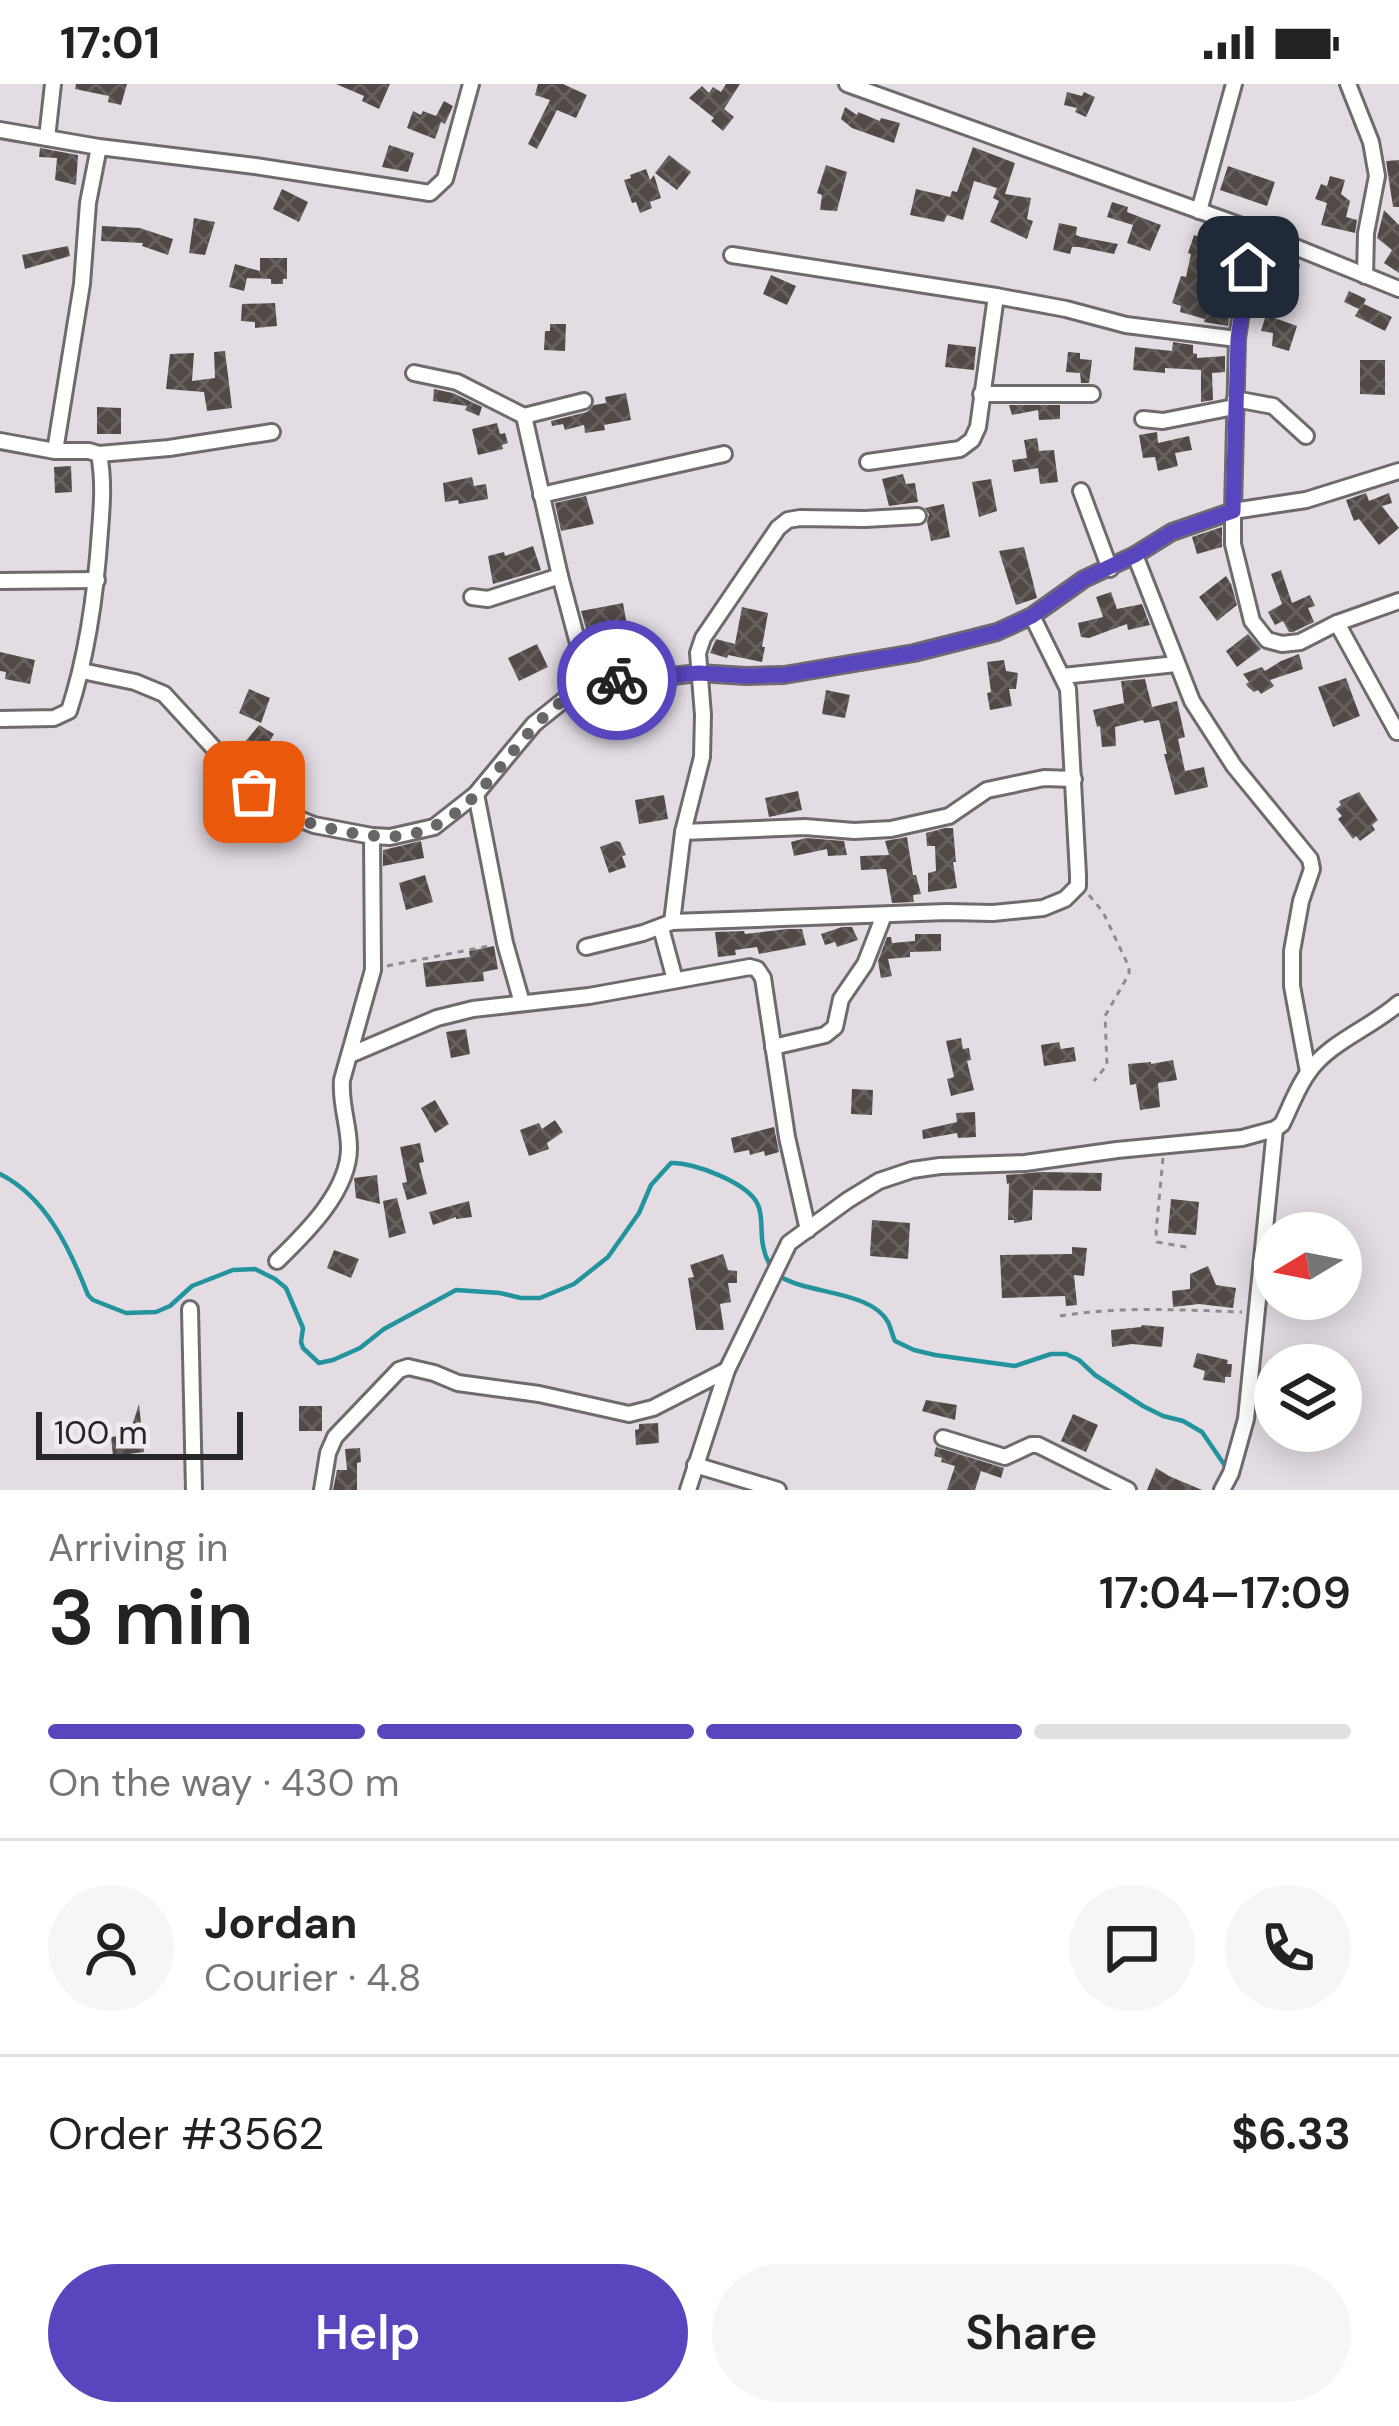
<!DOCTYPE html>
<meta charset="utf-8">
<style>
:root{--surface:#fff;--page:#f6f6f6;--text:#222;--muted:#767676;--line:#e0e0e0;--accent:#5946be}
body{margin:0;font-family:"DM Sans",sans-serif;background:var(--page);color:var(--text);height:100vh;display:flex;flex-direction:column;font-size:45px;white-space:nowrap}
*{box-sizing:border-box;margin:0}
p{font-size:39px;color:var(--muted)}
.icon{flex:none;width:66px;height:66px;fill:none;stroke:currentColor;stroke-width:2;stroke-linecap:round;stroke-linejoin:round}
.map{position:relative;height:1406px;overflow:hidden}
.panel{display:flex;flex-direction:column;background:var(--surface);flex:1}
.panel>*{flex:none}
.needle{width:78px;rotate:260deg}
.fabs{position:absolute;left:1254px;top:1128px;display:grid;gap:24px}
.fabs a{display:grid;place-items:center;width:108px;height:108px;border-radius:50%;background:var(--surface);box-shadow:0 6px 30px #0003;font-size:60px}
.scale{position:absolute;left:36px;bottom:30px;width:207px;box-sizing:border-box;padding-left:12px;border:6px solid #282628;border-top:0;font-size:33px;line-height:42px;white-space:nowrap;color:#282628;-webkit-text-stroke:9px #f1eaf0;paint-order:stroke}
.pin{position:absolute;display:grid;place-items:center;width:102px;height:102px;color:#fff;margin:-51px;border-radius:24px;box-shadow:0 6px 18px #0006}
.courier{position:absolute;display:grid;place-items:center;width:120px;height:120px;margin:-60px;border:9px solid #5946be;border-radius:50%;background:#fff;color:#222;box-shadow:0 3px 15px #0007}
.headline em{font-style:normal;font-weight:600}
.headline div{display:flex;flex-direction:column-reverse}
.headline{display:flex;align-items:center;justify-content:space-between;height:204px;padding:0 48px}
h1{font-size:78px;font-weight:600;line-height:90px}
.bar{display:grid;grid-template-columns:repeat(4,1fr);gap:18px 12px;align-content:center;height:144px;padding:0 48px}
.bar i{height:15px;border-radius:9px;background:var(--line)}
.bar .current{background:var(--accent)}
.bar p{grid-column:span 4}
.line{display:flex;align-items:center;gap:30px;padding:0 48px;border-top:3px solid var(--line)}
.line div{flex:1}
.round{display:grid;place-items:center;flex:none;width:126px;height:126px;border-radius:63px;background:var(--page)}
.action{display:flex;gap:24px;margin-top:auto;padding:24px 48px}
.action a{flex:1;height:138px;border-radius:72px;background:var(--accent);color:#fff;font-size:48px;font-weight:600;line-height:138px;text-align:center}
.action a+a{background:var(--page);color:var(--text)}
.status{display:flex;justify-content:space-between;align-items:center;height:84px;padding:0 60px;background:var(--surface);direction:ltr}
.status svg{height:33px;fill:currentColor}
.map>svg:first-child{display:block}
</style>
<div class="status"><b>17:01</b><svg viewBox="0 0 49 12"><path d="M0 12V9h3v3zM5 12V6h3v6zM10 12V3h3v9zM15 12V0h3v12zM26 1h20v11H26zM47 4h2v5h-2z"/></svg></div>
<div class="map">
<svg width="1399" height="1406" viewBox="0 0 1399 1406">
<defs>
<pattern id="building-cross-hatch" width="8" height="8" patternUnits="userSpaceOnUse" patternTransform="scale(3)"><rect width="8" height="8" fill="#514a47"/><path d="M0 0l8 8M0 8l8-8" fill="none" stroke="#67615f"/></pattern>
</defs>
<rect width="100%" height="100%" fill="#e3dde3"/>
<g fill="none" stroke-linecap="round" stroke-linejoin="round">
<g stroke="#23939e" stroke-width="4.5">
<path d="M0,1090C46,1113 70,1165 88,1211L93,1216L126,1229L156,1228L170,1222L192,1202L233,1186L255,1185L275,1195L286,1204L303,1244L301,1258L303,1264L319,1279L333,1276L360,1264L384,1245L456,1206L500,1209L521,1214H540L574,1200L608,1173L639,1129L651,1101L671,1079C693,1078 749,1099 758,1121C765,1136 757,1157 769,1179"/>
<path d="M781,1193C809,1210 871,1207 888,1238C891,1244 892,1251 895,1257L914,1266L935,1271L1015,1282L1051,1270H1066L1079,1276L1095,1291L1143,1322L1163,1332L1183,1337L1202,1348L1228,1386"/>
</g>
</g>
<g fill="url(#building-cross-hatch)">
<path d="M76,0H127L121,21L108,18L109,12L75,5Z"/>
<path d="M336,0H390L379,25L362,17L364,12Z"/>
<path d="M538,0H563L587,11L576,34L557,26L537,65L528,60L550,16L535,11Z"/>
<path d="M726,0H740L724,25L734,33L723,47L711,37L714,34L689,14L702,2L709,9L713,3L721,8Z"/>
<path d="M1067,8L1082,12L1084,8L1095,13L1086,33L1075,28L1077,24L1064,21Z"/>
<path d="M444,17L453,22L445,40L441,38L435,55L407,44L413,27L421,31L423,27L436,32Z"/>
<path d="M845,23L857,31L858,28L880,37L881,34L900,39L894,59L852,44L841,35Z"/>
<path d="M389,61L414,69L408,88L382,83Z"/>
<path d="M973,63L1015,79L1005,110L1031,114L1027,135L1033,137L1027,155L990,138L999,117L993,114L997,104L974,97L963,136L947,131L944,138L910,131L916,105L950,113L952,107L957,108Z"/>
<path d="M40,64L78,71L76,101L55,96L57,74L39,73Z"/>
<path d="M669,71L691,88L677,106L655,89Z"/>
<path d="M1399,76V123H1393L1386,77Z"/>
<path d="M826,81L847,88L837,127L820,126L822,111L817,109Z"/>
<path d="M1228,82L1275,98L1267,122L1220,106Z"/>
<path d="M646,85L650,96L654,91L661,114L650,118L652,124L640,129L636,118L632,119L624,96L631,94L630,91Z"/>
<path d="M1330,92L1345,96L1341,110L1350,117L1346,133L1357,136L1355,149L1321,141L1327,119L1315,115L1321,100L1327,102Z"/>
<path d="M282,105L308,118L299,138L273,125Z"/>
<path d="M1112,118L1128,123L1127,128L1161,141L1150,167L1127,159L1133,141L1107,133Z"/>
<path d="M1384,126L1399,141V189L1384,179L1392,166L1377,154Z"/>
<path d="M194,134L215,138L205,171L189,169Z"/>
<path d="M1059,139L1077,143L1076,151L1081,153L1118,160L1114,170L1079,163H1072L1070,170L1053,166Z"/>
<path d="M102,142L140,144L173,155L168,171L142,162L143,159L101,157Z"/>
<path d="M1194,151L1218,159V157L1239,161L1228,242L1204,238L1205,235L1180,228L1181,222L1172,219L1181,192L1186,193L1191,170L1188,169Z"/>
<path d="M68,162L70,172L25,185L22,171Z"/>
<path d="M260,174H287V195H283V200H271V195L247,194L244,207L229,203L235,180L260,187Z"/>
<path d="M1260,174L1284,182L1285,177L1300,180L1296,203L1257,196Z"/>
<path d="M771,191L796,202L787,221L763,210Z"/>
<path d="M1349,207L1366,215L1364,220L1392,233L1385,247L1355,232L1359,225L1344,218Z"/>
<path d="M275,219L277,242L255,244V238L241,237L242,220Z"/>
<path d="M1266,231L1297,242L1289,267L1272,262L1273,249L1261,247Z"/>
<path d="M550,240H566L565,267L544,266L545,247H550Z"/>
<path d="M1173,258L1193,261V269L1197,270V274L1225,272V288L1212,289L1213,316L1201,318V286L1165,284V289L1133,286L1135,263L1172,267Z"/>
<path d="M948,260L976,263L974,286L945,283Z"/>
<path d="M225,267L232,324L207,327L204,308L166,305L170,270L194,269L192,297L215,294L214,268Z"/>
<path d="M1068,268L1080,269V275L1092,276L1089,299H1081L1080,289L1066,288Z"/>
<path d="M1360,276H1385V311L1360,310Z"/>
<path d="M434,305L453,309L482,323L479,332L465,326L467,322L433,317Z"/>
<path d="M626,309L631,336L604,341L605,346L585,349L584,341L565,346L563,340L552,342L551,337L587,328L594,321L606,319L605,313Z"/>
<path d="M1009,321H1060V335L1039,336L1038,326L1012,331Z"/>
<path d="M97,323L121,324V350H97Z"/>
<path d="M497,339L500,350L505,349L508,359L502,361L503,365L478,371L472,345Z"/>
<path d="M1157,348L1158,359L1189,352L1192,366L1175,369L1178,382L1158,387L1155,373L1143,374L1139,351Z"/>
<path d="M1037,354L1039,367L1054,366L1058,398L1040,400L1038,384L1014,388L1012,376L1027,374L1024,356Z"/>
<path d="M71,382L72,408L55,409L54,383Z"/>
<path d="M903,390L906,400L915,399L918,418L889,422L882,395Z"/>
<path d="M472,393L474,402L486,400L488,415L459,420L458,416L445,418L443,399Z"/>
<path d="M991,395L997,427L979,433L972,398Z"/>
<path d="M1366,409L1369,417L1389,409L1392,419L1382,422L1399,444L1379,461L1359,435L1354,437L1346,416Z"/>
<path d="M586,412L594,440L561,447L555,419Z"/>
<path d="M944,420L950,453L931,457L927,438L929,430L925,424Z"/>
<path d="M1222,443V463L1197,470L1192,453Z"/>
<path d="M533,462L541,486L493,500L488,472L504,468L505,472Z"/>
<path d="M1024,463L1037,514L1016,521L999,467Z"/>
<path d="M1281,486L1292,519L1310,511L1315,522L1308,524L1314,538L1293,548H1289L1283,537L1275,541L1268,528L1282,520L1271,490Z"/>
<path d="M1226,492L1231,500L1237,521L1217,537L1199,513Z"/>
<path d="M1111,508L1117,525L1142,520L1150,541L1128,546L1127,540L1089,554L1081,553L1078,539L1103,533L1096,513Z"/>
<path d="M623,519L630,558L622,560L626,586L599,589L581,527Z"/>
<path d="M742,523L768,529L762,563H765L762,578L728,571L727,574L710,569L716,555L735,560Z"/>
<path d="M1248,550L1261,565L1237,583L1226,567Z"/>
<path d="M537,560L548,583L519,597L508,574Z"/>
<path d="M0,568L35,576L30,600L5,595L6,588L0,587Z"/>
<path d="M1299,570L1303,585L1270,596L1274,602L1261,610L1258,606L1254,608L1248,603L1246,600L1249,598L1243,590L1262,583L1265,587L1281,577Z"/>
<path d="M1004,576L1006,587L1018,589L1016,605H1009L1012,622L990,626L987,609L991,608L987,578Z"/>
<path d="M1346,594L1360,632L1333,643L1318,603Z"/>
<path d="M1145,595L1152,623L1177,617L1185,653L1178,655L1185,687L1204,683L1208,703L1175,711L1164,670H1167L1159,636L1144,639L1143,636L1115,643L1116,662L1102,663L1100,642L1097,643L1093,626L1124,619L1121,597Z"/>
<path d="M249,605L270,614L261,639L239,629Z"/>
<path d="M826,606L850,611L845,634L822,630Z"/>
<path d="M259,641L274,650L264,667L266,674L249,678L245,658Z"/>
<path d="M798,707L802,726L769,733L765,714Z"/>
<path d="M1359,708L1378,736L1372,741L1375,746L1360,757L1356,752L1353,755L1338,735L1342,732L1336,725L1341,721L1339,717Z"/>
<path d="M664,711L668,735L639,740L635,716Z"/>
<path d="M945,744H953L956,778H953L957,804L928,808V789L936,787L935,762H927L926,749Z"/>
<path d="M907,753L913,791H916L921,810L913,811L914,818L892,819L886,785L861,786L860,772L889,771L885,757Z"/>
<path d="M806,754L844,757L847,771L828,772L827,765L794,772L791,758Z"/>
<path d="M421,757L424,774L383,782V766Z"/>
<path d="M616,757L620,758L626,771L622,772L626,783L609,789L600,763Z"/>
<path d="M425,791L433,818L406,826L399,799Z"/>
<path d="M842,843H852L858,856L837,863L835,858L825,861L821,850Z"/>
<path d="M787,845H802L806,861L759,870L757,863L735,866L736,871L718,873L715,848L744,847L745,850Z"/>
<path d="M915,850H941V867L910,868V873L888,875L892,892L881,894L878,877L887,853H891L892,859L915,857Z"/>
<path d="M494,862L498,885L483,888L484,897L426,903L423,879L470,873L469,867Z"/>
<path d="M466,945L470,970L451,974L446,948Z"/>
<path d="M961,954L963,965L969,964L971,976L967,977L974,1006L951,1012L947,995L954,993L946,957Z"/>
<path d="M1059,958L1061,965L1074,963L1076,977L1044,982L1041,961Z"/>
<path d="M1173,976L1177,996L1158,999L1160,1023L1140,1026L1136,1000L1130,1001L1128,980L1151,978V980Z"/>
<path d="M852,1005L873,1006L872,1031L851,1030Z"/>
<path d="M435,1016L449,1040L435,1049L421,1024Z"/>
<path d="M975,1028L976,1053L958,1054L957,1049L923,1055L922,1046L957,1038L956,1029Z"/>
<path d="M555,1036L563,1048L547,1059L549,1065L529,1072L520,1046L539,1039L542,1045Z"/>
<path d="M774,1043L779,1068L765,1072L764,1067L750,1071L749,1066L734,1069L731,1054Z"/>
<path d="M420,1059L424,1078L419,1079L427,1110L407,1116L402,1099L407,1098L400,1063Z"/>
<path d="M1041,1088L1102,1089L1101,1107L1033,1106L1032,1136L1014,1139V1136H1008L1009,1099L1007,1100L1006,1091Z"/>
<path d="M377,1091L380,1120L356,1114L354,1094Z"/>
<path d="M397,1114L406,1149L389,1154L383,1117Z"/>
<path d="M1171,1115L1199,1118L1196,1151L1168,1149Z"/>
<path d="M469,1117L472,1133L456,1135V1133L433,1141L429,1128Z"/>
<path d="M872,1136L910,1139L908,1175L870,1172Z"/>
<path d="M1072,1163L1087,1164L1084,1192L1074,1191L1077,1221L1066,1222L1065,1212L1002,1214L1000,1171L1072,1170Z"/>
<path d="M334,1166L359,1175L351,1194L327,1184Z"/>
<path d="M723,1170L728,1186L737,1187V1199H728L731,1218L720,1220L724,1246H696L688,1194L694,1193L690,1181Z"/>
<path d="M1208,1182L1216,1201L1236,1204L1233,1224L1199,1220L1173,1223L1172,1207L1190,1205V1190Z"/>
<path d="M1142,1241L1164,1243L1162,1263L1132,1260L1112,1263L1111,1246L1141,1243Z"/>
<path d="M1197,1269L1228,1276L1227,1280H1232L1231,1293H1225V1299L1203,1296L1205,1287L1193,1283Z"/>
<path d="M926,1316L957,1321L955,1336L922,1327Z"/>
<path d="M139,1320L144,1368L113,1372L111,1353L129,1351Z"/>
<rect x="299" y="1322" width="23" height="25"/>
<path d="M1073,1330L1098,1341L1086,1368L1061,1357Z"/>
<path d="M658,1339L659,1359L636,1361L635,1346L639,1345V1340Z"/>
<path d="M936,1363L1004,1384L1001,1394L981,1387L975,1406H947L955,1382L941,1378L942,1374L934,1372Z"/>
<path d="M360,1364L361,1378L357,1379V1406H333L337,1386H347L345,1365Z"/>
<path d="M1156,1384L1169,1392L1202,1406H1147Z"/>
</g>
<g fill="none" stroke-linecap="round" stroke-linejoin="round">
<defs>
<g id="minor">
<path d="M847,0L1253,146L1399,205"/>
<path d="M1348,0L1371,58L1377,92L1366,149L1365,192"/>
<path d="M0,46L99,63L255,82L430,109L445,95L471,0"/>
<path d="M47,54L53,0"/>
<path d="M1199,127L1234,0"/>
<path d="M1253,146L1237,255L1233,427V460L1252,537L1267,556L1282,560L1300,558L1337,539L1399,517"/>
<path d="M732,171L996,212L1066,225L1126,241L1237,255"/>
<path d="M414,289L457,298L524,332"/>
<path d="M981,310H1092"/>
<path d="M1235,315L1273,322L1306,352"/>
<path d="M584,317L524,332L560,492L589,601"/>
<path d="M1143,335L1163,337L1234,323"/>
<path d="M0,357L55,367H89L99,370C104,396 102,421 100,447C96,508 88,569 69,627L54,634L0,635"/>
<path d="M55,367L82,200L88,119L99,63"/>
<path d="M99,370L169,364L272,348"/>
<path d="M868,378L960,365L972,356L978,343L996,212"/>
<path d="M1081,407L1110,485"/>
<path d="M541,411L724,370"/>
<path d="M1135,471L1192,617L1234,682L1310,775L1312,785L1301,817L1292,867V902L1308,988"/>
<path d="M0,497L97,496"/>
<path d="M472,513L488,515L560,492"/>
<path d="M1337,539L1397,648"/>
<path d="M82,587L135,598L164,610L254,708L277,726L314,741L372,752L390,753L434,743L476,710L534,640L564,616L589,601L699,589L746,592L784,591L914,569L997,548L1032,532L1084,495L1135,471L1172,448L1233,427L1306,416L1399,387"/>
<path d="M1063,592L1176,580"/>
<path d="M476,710L505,859L522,919"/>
<path d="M683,748L805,743L854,747L891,745L949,732L987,706L1044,694L1074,695"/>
<path d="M672,838L947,828L993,829L1043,824L1065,815L1078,802V791L1068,605L1032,532"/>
<path d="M661,844L675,896"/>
<path d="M586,863L643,849L672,838L683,748L702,673L703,631L698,569L703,554L778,444L788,436L800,434L865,435L918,432"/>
<path d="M773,963L825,951L835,943L841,915L865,880L884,831"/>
<path d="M352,970L437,934L473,925L589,912L750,883L757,885L763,894L787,1053L808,1146"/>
<path d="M277,1177C306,1149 349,1107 349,1064C349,1041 340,1020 342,996L373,886L372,752"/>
<path d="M190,1225L194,1406"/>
<path d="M943,1354L1005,1373L1031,1361H1038L1128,1406"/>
<path d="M695,1381L778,1406"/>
<path d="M322,1406L328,1369L335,1353L399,1286L408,1283L434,1289L458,1299L539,1310L629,1330L653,1324L727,1286"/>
<path d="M688,1406L727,1286L789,1159L848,1116L879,1097L912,1086L940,1082L1025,1079L1117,1066L1242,1054L1275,1045L1282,1040C1290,1024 1297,1004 1308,989C1329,958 1371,944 1399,919"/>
<path d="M1222,1406L1231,1389L1246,1335L1275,1045"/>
</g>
</defs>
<use href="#minor" stroke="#706a6f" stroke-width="20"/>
<g stroke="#8e8a8e" stroke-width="3" stroke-dasharray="6 6" stroke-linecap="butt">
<path d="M1089,811L1103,828L1129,883V890L1105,932L1107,981L1094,997"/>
<path d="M387,882L489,862"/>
<path d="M1163,1074L1156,1148L1157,1158L1192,1164"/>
<path d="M1060,1232C1121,1222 1181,1226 1242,1228"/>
</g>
<use href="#minor" stroke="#fff" stroke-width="14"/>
</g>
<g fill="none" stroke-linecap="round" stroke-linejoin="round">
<path stroke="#696669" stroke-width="12" stroke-dasharray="0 21.6" d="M254,708C284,732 310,741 347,748C374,753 404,756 430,744C505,711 528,605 617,596"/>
<path stroke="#5946be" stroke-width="15" d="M617,596L699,589L746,592L784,591L914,569L997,548L1032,532L1084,495L1135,471L1172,448L1233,427L1238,255L1248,183"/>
</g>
</svg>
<div class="fabs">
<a><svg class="needle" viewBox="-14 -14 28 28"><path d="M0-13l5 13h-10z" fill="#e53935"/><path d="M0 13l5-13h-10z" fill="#767676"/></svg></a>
<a><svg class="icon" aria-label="layers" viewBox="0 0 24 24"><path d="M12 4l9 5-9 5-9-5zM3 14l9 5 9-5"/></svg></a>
</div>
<div class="scale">100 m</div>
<div class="pin" style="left:254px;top:708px;background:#ea580c"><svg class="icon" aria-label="bag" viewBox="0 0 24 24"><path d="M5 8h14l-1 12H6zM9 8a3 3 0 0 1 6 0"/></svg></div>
<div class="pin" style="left:1248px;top:183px;background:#1f2937"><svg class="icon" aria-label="home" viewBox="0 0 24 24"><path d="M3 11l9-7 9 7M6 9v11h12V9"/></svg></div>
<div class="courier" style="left:617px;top:596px"><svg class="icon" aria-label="bike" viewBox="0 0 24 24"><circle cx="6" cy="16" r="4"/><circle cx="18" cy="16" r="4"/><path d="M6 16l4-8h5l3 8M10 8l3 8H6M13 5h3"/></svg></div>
</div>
<section class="panel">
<div class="headline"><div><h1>3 min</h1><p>Arriving in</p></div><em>17:04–17:09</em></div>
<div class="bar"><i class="current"></i><i class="current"></i><i class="current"></i><i></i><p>On the way · 430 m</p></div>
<div class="line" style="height:216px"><a class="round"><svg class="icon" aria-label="person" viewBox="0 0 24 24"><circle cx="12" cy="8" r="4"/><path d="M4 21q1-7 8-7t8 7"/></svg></a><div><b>Jordan</b><p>Courier · 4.8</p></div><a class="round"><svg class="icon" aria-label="chat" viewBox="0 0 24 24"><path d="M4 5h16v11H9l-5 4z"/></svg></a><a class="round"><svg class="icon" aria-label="phone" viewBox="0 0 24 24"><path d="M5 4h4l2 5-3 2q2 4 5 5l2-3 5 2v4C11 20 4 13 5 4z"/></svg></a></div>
<div class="line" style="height:156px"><div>Order #3562</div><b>$6.33</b></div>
<div class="action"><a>Help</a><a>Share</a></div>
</section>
